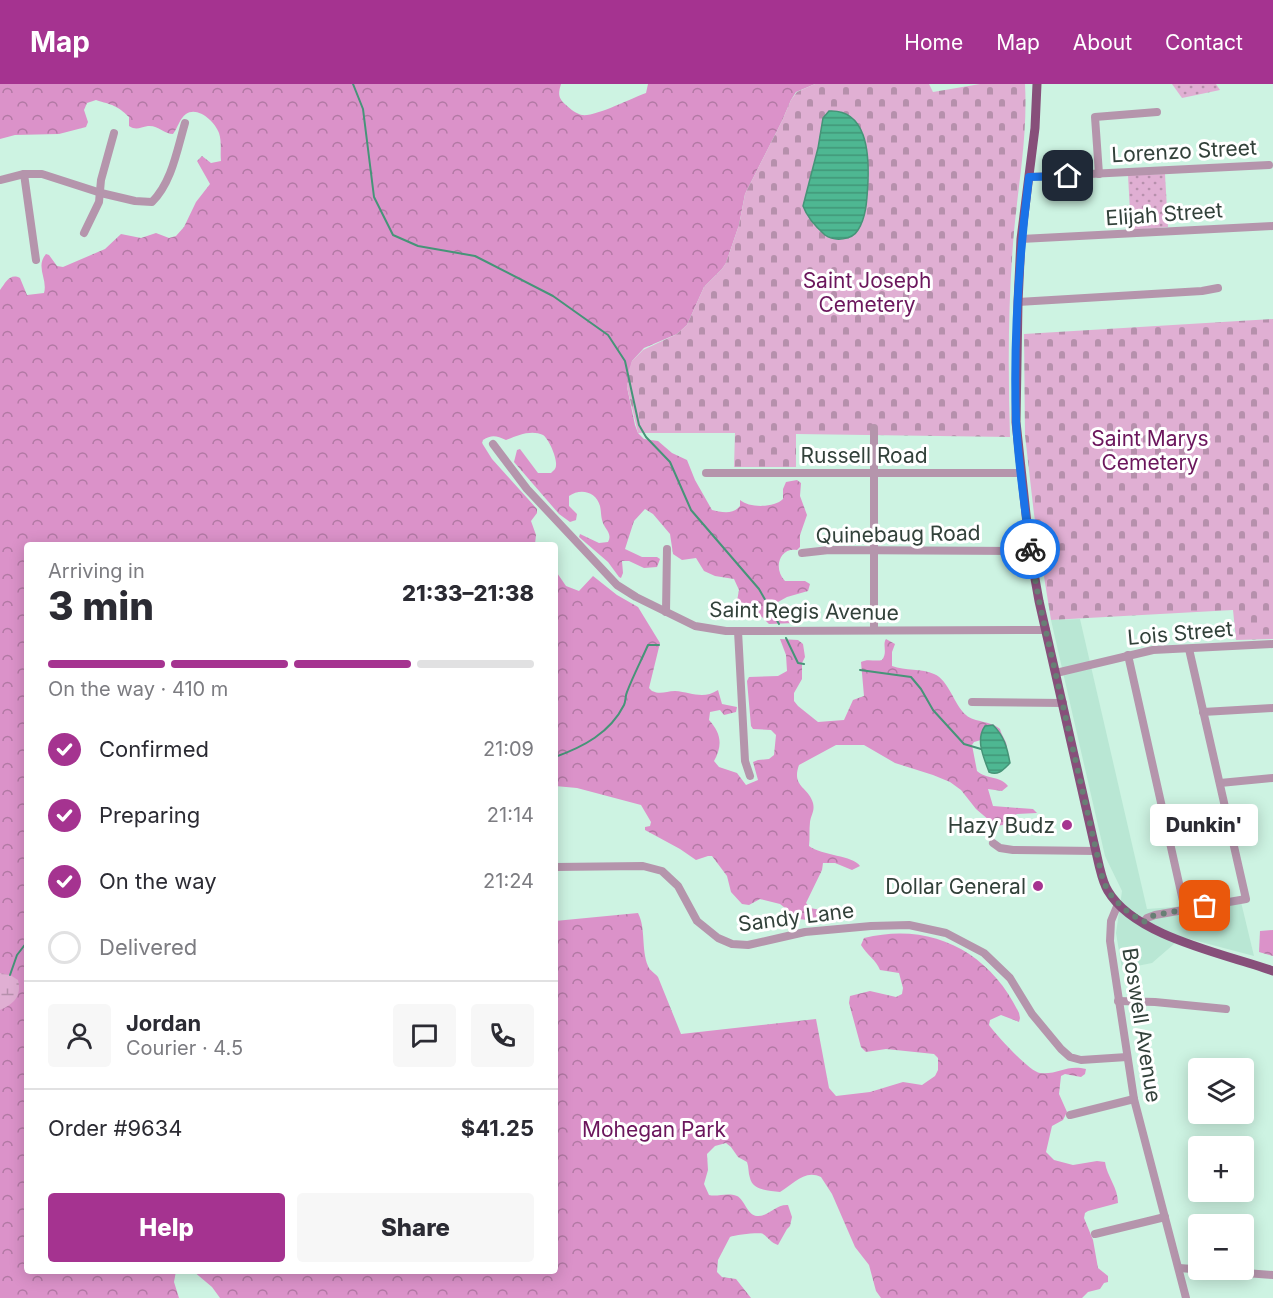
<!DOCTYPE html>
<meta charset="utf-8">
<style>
:root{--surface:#fff;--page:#f7f7f7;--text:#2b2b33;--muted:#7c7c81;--line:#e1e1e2;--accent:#a53390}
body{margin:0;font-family:Inter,sans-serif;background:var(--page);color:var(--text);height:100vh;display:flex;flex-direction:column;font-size:22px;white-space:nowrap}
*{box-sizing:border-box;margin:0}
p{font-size:20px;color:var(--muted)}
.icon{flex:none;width:33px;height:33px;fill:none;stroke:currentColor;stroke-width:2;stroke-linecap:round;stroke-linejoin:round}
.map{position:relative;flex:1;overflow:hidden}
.sheet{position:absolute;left:24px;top:458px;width:534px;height:732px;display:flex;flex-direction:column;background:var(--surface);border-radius:6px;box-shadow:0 3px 15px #0003}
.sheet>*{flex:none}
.buttons{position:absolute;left:1188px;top:974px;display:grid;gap:12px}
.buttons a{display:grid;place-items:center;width:66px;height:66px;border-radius:6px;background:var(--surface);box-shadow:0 3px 15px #0003;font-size:30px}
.pin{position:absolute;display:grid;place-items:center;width:51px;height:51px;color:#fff;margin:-26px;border-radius:12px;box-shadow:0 3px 9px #0006}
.courier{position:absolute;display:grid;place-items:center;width:60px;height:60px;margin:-30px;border:4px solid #1a73e8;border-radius:50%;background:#fff;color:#222;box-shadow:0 2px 8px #0007}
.bubble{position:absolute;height:42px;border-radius:6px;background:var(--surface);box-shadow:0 3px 15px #0003;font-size:20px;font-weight:800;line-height:42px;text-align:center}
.head em{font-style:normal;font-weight:800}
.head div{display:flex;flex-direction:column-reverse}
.head{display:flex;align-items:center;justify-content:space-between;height:102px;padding:0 24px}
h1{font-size:39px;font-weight:800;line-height:45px}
.bar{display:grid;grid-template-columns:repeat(4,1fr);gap:9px 6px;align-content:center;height:72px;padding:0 24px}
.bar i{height:8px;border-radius:4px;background:var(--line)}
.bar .selected{background:var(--accent)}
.bar p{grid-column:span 4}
.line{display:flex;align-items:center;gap:15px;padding:0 24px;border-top:2px solid var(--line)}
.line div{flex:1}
.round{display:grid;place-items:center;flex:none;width:63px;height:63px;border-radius:6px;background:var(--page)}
ol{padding:0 24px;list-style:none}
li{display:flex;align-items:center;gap:18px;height:66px}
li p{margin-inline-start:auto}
li .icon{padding:6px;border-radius:50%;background:var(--accent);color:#fff;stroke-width:4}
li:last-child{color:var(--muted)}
li i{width:33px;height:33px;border:3px solid var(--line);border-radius:50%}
.primary-button{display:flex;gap:12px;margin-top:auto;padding:12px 24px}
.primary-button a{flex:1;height:69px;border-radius:6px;background:var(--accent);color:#fff;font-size:24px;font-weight:800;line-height:69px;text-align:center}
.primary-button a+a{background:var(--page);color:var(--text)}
header{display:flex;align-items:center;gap:36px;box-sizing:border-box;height:84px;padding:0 30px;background:var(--accent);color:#fff}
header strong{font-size:28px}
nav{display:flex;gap:33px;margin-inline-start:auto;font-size:21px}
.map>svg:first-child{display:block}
</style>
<header>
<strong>Map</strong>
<nav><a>Home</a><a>Map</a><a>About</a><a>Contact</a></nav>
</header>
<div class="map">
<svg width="1273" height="1214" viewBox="0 0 1273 1214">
<defs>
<pattern id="grass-dots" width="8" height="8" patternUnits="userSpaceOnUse" patternTransform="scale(1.5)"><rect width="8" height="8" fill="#e0afd3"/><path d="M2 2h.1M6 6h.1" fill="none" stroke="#b690ac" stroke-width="1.8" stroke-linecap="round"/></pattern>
<pattern id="forest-crowns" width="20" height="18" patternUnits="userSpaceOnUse" patternTransform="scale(1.5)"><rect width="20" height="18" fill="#db92c9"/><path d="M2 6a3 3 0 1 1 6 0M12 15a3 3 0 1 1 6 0" fill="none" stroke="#b279a4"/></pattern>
<pattern id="wetland-marsh" width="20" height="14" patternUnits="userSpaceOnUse" patternTransform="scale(1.5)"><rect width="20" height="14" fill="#e0afd3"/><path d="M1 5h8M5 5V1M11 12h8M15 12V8" fill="none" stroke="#b690ac"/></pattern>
<pattern id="cemetery-stones" width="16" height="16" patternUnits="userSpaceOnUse" patternTransform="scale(1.5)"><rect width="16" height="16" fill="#e0afd3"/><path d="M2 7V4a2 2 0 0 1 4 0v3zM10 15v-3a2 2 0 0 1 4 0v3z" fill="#b690ac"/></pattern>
<pattern id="water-rules" width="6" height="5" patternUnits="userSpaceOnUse" patternTransform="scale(1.5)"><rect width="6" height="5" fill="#4eb792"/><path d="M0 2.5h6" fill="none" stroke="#419678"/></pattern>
</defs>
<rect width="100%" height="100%" fill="#cdf3e2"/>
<path fill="#b9e7d4" d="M1080,535L1147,825L1241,818L1254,872L1182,853L1152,879L1122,885L1116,849L1122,807L1105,772L1051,536Z"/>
<g fill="url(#grass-dots)">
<path d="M1172,0H1216L1220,6L1182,14Z"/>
<path d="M1165,90L1168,143L1131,146L1128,91Z"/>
</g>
<g fill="url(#forest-crowns)">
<path d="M0,0H561C558,10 558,14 566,21C570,25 577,30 582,31C595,33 632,14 646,9L648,0H815L796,8L791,16L782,37L745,110L739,141L726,179L722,185L704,203L687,241L677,250L644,264L632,277L627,303L635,341L638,349L644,355L658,357L672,369L687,376L695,396L712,426C721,428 733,431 740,422V416C749,424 774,424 783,415V405L786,398L797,396L801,399L800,412L807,431L800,451V463L797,466C779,463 773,485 785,497H805L810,500L808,507L787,513L778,518L779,523L794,534L795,539L769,540L752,523L737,517L739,506L734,495L715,492L704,487L696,474L682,476L673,470L670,450L653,430L645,425L634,437L625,465L642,473H657L660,475L657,483L644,484L629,477H622L623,489L621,494L619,493L608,478L579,453L580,450L599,459L608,458C613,449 604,445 602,436C601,432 601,426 600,422C596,407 580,404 569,412V422L577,430L576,436L570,438L559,430L514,378L517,366L520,365L538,389H551C554,386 556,385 556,381C557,374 549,355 543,351C531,345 516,352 506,356C497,352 492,350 483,356L482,359L492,375L537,425V429L531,437L536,451L535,460H27V1186L176,1187L174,1198L179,1214H0V206C6,198 10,189 20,194L27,211L44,209C48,195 35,183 46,170L49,171L57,182L63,183L105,165L121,150L141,154L156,149L169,154L176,152L184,143L196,118L210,100L197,77L202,72L211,79L221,77C220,68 222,58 219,49C215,38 198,22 186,30C179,35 178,44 173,50C164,50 158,41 148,42C140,43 137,47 129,42V33C117,21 112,21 96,16L87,19L84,26L88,38L86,43L59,50L15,51L0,55Z"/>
<path d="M555,486L566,502L579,507L593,492L617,511L638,523L660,559L649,604L652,607C661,611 666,607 675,607C691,608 703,616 718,606L722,620L737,623L736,628L724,631L720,626L710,628L709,636C721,649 723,661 714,677L719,683L737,689L746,701L758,696L753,678L758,676L769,675L774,671L776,651L771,646L753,645L751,642L747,597L749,593L778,592L787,587L786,571L780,555L798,556L803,560L805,573L802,579V595L794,609V617L798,622L818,638L844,636L853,616L864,612L861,578C868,574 875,578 882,576C888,568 882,561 886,555L895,560L892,568V582C905,587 922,584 934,590C949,596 954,621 966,631C975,639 990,636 1000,645C1002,653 1008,658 1007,666L981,656L974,658L972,661L977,687C987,696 999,691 1008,702L1002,707L988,705L993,722L1033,725L1037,729L1017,730L1006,735L1003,741L996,742L976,725L961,706L950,698L933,691L895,679L864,661H836L799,681C791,703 809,703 813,719C815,727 811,731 810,738C809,746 810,754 809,762C822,772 853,771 860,782L852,786L835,779H823L822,786L806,819L810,824L821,826L832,824V832L829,835L815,837L799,835L780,820L760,815L749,821L742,820L731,808L727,792L712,772H708L696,776L680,765L645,746V743L650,742L651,738L641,721L577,704L555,702Z"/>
<path d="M638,829C646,844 641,865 648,882C650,887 654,888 658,893L681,950L816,935L829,1004L836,1012L870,1008L903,998L922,1001L935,992L938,986V974L934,970L886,965L866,968L861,963L849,919L850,912L870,907L896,913L902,910L903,904L899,889L880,886C876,876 867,871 861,861L864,854C931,837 990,868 1019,929L1020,934L1019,938L1001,931L990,936L989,941C996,951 1030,988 1040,989C1058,991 1067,980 1086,985L1085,990L1081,993L1065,990L1061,992L1059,1010L1067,1028L1063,1036L1052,1042L1046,1068L1054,1076L1073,1081L1097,1077L1105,1078C1107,1093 1118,1103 1118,1119L1088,1127L1085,1129L1084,1134L1093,1156L1098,1184L1108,1192V1198L1104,1199L1100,1205L1088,1208L1082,1214H881L876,1207L869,1181L855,1163L832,1110L821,1093C804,1085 793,1101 780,1108C769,1106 753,1107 750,1094C748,1089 749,1083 747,1078L738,1073L731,1063L726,1059L715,1062L707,1070L708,1086L704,1100L709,1111C718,1113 727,1108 737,1112C745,1116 747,1131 757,1132C768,1133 776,1120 788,1121L792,1133L790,1142L787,1145L778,1161C771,1159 769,1154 763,1150C760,1148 735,1151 730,1153L718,1176L717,1188L722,1193L736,1195L751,1214H220L212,1203L193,1187L555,1186V837Z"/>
<path d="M1273,846V872L1259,868L1260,847Z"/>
</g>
<path fill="url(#wetland-marsh)" d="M0,889L10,891L18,896C22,912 14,920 0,926Z"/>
<g fill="url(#cemetery-stones)">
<path d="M815,0H929L933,8L980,0H1025C1028,54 1017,106 1013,160C1008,224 1008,288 1010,353L796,350V383H734L735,349H638L627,303L628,288L632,277L643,266L677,250L687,241L704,203L722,185L726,179L739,141L745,110L782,37L791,16L797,8Z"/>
<path d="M1273,235V555L1236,556L1233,526L1051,536L1034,430L1025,351L1024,250Z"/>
</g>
<g fill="url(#water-rules)" stroke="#469478" stroke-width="1.5">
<path d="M829,27C867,25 869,70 868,97C867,113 867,132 858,146C852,156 835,158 825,151C816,143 807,133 803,122L818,64L823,34Z"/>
<path d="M993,641C1004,652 1007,663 1010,679C1003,686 998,692 989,688C984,674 975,656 985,642Z"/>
</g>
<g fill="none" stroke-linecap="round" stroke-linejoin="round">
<g stroke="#469478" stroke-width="2">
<path d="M353,0L363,25L374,113L393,151L418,162L475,172L553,212L608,251L625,277L639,341L646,353L670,378L691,426L759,505L779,540"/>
<path d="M786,554L798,579L804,580"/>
<path d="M860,586L911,593L921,605L933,626L964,660L981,665"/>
<path d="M555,673C583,663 610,649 624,621C626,617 625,612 627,608C633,592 641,577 648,561H659"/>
<path d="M10,891L17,871L27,858"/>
</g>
<g stroke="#b595ac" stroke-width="8">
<path d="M24,90L36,176"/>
<path d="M1099,90L1095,33L1157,28"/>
<path d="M1029,93L1269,81"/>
<path d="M0,96L24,90H42L101,109L135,117L152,118C172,98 177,66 185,39"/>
<path d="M84,149L99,118L101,96L114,49"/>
<path d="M1021,155L1273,142"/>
<path d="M1018,218L1202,207L1218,204"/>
<path d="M493,360L527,405L617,501L636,513L695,542L726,547L1046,546"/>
<path d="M706,389H1021"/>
<path d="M802,469L829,466L1030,467"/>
<path d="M666,528L667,465"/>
<path d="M874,546V344"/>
<path d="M738,547L745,677L750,692"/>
<path d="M1128,571L1185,826"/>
<path d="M1056,589L1153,566L1273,560"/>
<path d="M972,618L1063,619"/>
<path d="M1203,628L1273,624"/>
<path d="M1220,699L1273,694"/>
<path d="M993,759L1000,764L1013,766L1096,767"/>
<path d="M555,783L643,782L662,787L678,802L697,837L718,854L732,860L748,861L805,848L871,842L909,841L946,849L984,869L1010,894L1032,930L1061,965L1070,973L1081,976L1127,973"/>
<path d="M1118,820L1111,837L1110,857L1134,1015L1186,1214"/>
<path d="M1144,838L1147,834L1155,831L1246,815L1189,565"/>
<path d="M1118,917L1155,918L1226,925"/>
<path d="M1070,1031L1134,1015"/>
<path d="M1095,1150L1165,1133"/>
<path d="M1179,1184L1273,1191"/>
</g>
<path stroke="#874f7a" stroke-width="9" d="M1037,0L1035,44L1021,155L1018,218L1016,338L1030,467L1039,517L1099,781C1101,789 1103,799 1108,807C1135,853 1226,870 1273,887"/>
</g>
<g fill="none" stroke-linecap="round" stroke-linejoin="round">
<path stroke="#687f75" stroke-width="6" stroke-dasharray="0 10.8" d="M1030,465L1039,517L1102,792L1106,803L1113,814L1129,829L1144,838L1148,834L1155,831L1205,822"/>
<path stroke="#1a73e8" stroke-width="8" d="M1030,465C1025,423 1018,379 1016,337C1013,255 1019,174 1029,93L1068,92"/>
</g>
<g fill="#a53390" stroke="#fff" stroke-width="2">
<circle cx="1067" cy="741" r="6"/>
<circle cx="1038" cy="802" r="6"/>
</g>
<g text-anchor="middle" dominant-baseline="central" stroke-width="6" stroke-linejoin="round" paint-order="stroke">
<g font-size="21" fill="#32413a" stroke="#fff">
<text transform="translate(1184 67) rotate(-3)">Lorenzo Street</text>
<text transform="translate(1164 130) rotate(-4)">Elijah Street</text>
<text x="864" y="371">Russell Road</text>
<text transform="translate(898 450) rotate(-1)">Quinebaug Road</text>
<text transform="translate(804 527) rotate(1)">Saint Regis Avenue</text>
<text transform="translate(1180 549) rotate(-5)">Lois Street</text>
<text transform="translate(796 833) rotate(-7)">Sandy Lane</text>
<text transform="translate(1142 941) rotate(81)">Boswell Avenue</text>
</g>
<g font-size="21" fill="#6b165c" stroke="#fff">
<text x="867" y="196">Saint Joseph<tspan x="867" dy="24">Cemetery</tspan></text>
<text x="1150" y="354">Saint Marys<tspan x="1150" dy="24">Cemetery</tspan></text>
<text x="654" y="1045">Mohegan Park</text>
</g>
<g font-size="21" fill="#32413a" stroke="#fff" text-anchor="end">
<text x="1055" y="741">Hazy Budz</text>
<text x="1026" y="802">Dollar General</text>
</g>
</g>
</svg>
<div class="buttons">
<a><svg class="icon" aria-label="layers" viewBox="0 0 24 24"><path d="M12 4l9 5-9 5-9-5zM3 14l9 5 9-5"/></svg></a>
<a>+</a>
<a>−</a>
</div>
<div class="pin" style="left:1205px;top:822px;background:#ea580c"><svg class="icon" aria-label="bag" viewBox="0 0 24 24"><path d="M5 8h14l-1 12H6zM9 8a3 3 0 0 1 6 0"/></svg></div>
<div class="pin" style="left:1068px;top:92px;background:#1f2937"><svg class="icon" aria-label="home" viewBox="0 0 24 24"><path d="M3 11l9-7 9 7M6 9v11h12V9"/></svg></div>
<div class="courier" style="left:1030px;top:465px"><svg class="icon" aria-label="bike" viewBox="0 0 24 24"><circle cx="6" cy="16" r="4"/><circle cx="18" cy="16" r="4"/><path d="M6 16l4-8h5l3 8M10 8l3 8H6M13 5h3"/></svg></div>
<div class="bubble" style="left:1150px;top:720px;width:108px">Dunkin'</div>
<section class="sheet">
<div class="head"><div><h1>3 min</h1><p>Arriving in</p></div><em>21:33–21:38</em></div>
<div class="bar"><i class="selected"></i><i class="selected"></i><i class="selected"></i><i></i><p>On the way · 410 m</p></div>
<ol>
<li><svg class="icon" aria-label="check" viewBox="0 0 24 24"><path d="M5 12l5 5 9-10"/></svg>Confirmed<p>21:09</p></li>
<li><svg class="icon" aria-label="check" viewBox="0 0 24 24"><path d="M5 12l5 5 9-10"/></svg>Preparing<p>21:14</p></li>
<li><svg class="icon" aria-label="check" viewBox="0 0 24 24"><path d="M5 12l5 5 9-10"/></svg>On the way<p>21:24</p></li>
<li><i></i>Delivered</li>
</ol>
<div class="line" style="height:108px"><a class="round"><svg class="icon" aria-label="person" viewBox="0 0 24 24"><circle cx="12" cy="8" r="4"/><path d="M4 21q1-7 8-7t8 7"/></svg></a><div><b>Jordan</b><p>Courier · 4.5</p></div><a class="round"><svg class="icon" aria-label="chat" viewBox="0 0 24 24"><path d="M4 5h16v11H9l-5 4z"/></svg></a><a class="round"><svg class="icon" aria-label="phone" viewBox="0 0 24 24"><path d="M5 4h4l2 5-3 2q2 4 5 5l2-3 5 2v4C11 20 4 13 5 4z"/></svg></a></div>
<div class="line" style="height:78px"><div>Order #9634</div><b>$41.25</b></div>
<div class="primary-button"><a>Help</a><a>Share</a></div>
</section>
</div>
